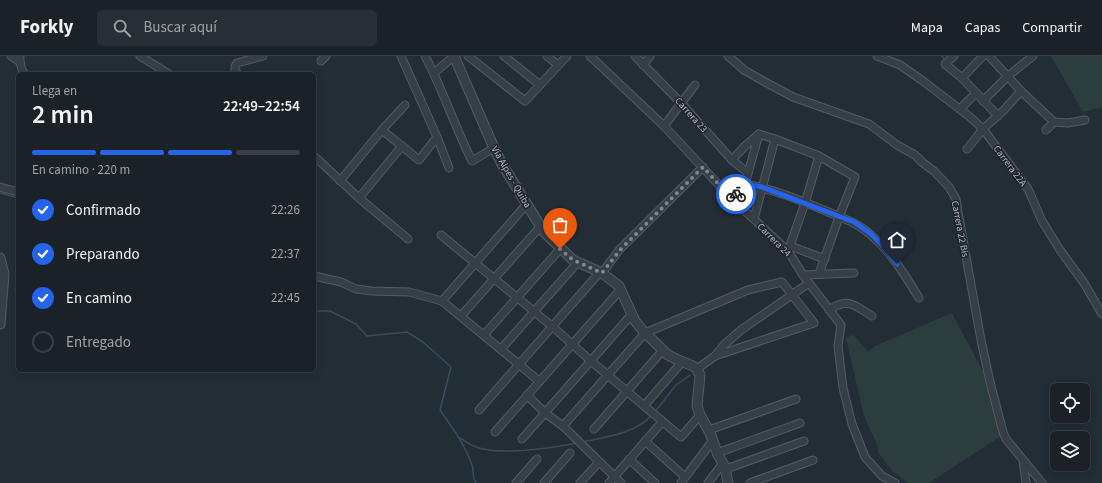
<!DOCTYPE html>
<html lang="es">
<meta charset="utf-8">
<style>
:root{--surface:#1a2228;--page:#272f34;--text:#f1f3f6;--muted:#9fa4a8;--line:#383f45;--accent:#2563eb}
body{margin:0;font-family:"Source Sans 3",sans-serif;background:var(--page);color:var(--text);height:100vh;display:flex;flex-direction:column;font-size:15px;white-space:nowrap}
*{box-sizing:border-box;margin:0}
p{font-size:13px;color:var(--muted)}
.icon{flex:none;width:22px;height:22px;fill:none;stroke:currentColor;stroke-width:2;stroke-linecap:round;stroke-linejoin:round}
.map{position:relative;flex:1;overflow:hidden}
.sheet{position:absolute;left:16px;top:16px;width:300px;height:300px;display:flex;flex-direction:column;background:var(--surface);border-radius:6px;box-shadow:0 2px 10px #0003,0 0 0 1px var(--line)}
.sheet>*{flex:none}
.controls{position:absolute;left:1050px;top:327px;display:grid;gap:8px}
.controls a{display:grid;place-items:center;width:40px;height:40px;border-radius:6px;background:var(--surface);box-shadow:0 2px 10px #0003,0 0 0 1px var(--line);font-size:20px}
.pin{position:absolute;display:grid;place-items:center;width:34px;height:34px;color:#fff;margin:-41px -17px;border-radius:50% 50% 50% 0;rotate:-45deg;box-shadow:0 0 4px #0007}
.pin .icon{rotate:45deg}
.courier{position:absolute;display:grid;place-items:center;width:40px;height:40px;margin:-20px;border:3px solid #2563eb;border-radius:50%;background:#fff;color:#222;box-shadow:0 1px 5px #0007}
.headline em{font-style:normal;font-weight:600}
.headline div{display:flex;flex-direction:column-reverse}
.headline{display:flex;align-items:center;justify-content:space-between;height:68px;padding:0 16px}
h1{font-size:26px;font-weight:600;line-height:30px}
.bar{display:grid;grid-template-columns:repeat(4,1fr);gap:6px 4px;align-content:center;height:48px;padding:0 16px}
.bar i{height:5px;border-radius:3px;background:var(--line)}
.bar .on{background:var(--accent)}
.bar p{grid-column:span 4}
ol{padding:0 16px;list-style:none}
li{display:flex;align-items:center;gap:12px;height:44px}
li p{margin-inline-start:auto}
li .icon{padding:4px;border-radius:50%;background:var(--accent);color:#fff;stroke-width:4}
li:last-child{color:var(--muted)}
li i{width:22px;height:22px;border:2px solid var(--line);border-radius:50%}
header{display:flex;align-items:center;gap:24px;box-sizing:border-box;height:56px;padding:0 20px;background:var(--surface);border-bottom:1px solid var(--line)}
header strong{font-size:19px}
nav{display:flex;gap:22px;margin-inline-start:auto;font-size:14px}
.search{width:280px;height:36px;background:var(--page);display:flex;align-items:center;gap:10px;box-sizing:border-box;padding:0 14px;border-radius:6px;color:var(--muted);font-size:15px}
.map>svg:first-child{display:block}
</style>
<header>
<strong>Forkly</strong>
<div class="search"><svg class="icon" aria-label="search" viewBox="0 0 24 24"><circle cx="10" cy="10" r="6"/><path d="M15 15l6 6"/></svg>Buscar aquí</div>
<nav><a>Mapa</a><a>Capas</a><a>Compartir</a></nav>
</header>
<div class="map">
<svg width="1102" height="427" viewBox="0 0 1102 427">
<rect width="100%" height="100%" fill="#232d36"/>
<g fill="#2b3d3c">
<path d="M1051,0H1102V51L1083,56Z"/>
<path d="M952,257L988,325L1001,380L929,427H909L906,425L893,416L878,396L877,388L864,360L846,282L853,278L868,296L875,290Z"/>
</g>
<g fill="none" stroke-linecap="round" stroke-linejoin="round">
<g stroke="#3a4c5d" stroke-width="1.5">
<path d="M942,0L946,5"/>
<path d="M0,137L18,142"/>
<path d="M314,255H330L356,268L367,280L407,276L423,286L451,311L440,354C452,371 465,389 472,409C474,415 472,421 476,427"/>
<path d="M655,356L675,330L690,319"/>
<path d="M460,382C465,385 470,389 476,391C499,400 552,392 577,387"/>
<path d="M582,386C606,381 635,378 652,359"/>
</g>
<defs>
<g id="minor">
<path d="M11,0L20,6V0"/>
<path d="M140,0L169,18"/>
<path d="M425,0C443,34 455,71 472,105L494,92"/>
<path d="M468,0L525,45L567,0"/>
<path d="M504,0L540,29"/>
<path d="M547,0L558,9"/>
<path d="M590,0L664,70L732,143L788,195L803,219L841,269L838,290L843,332L852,368L865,401L882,420L895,427"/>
<path d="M635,0L681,47L732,104L748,117"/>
<path d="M728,0L744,14L765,26L793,41L869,68L897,89L915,99L923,107L934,115L949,131L956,143L958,156L981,284L990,326L1003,376L1006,383L1042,427"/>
<path d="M877,0L900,9L923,25L970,61L983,73L1028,133L1042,165L1060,194L1084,227L1102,258"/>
<path d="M954,0L945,8L962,22L998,60"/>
<path d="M989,0L1021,35L1054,66L1046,74"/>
<path d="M321,5L326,0"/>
<path d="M20,6L22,14L25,18"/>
<path d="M643,9L650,0"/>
<path d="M434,17L454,0"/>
<path d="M238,18C234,14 234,11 237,7L263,0"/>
<path d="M962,22L983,0"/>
<path d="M983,45L1008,20L1033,0"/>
<path d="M960,53L976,37"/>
<path d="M1054,66L1068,67L1085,64"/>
<path d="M664,70L695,29"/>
<path d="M382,74L419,104L437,81L401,0"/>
<path d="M759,78L775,83L819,100L855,121L839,161L819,218"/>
<path d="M437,81L449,112"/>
<path d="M967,93L983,73L1004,54L1021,35"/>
<path d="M314,100L359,142L408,183"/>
<path d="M732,104L744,91L759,78"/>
<path d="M340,125L382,74L405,49"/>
<path d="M745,128C773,133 800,144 826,155C842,162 858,167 871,179C891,196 905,219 919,242"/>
<path d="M0,131L18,136"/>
<path d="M359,142L402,90"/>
<path d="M732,143L745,128L759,78"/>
<path d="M754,163L775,83"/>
<path d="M441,179L553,271L591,305L681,381L700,359"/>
<path d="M790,190L825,203"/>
<path d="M788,195L805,147L819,100"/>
<path d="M602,217L620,193L703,111"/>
<path d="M803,219L854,217"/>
<path d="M314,220L341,226L356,233L371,235L409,236L442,245L539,325"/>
<path d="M442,245L526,149"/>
<path d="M829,254C849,241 854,249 872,260"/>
<path d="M461,260L540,171"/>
<path d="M484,279L560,193"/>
<path d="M501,293L578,206"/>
<path d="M697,313L715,300L725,288L741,274L809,227"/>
<path d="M527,339L545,357L563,370L621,427"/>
<path d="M644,350L682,306"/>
<path d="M479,354L600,216"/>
<path d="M563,370L645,277L748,234L782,226L814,267L715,300"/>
<path d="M594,373L663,294"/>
<path d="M709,374L796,343"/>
<path d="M495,376L621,233"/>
<path d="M522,383L632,258"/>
<path d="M645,385L685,421"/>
<path d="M717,397L800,367"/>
<path d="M629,403L655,427"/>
<path d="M1023,404L1026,427"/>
<path d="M726,413L804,385"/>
<path d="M516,427L537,403"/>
<path d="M544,427L570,397"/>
<path d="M580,427L599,406"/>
<path d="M609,427L662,366"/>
<path d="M681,427L713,384"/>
<path d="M708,427L723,407"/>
<path d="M750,427L813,404"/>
</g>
<g id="tertiary">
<path d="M454,0L494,92L502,108L544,176L573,204L602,217L619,230L635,265L644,276L668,299L676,303L693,310L697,313L700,319L697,350L700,359L710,377L718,399L725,411L728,427"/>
<path d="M0,202L4,218L0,268"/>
</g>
</defs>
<use href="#minor" stroke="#545c64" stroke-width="9"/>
<use href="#tertiary" stroke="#545c64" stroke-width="11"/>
<use href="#minor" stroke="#363e46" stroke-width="7"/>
<use href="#tertiary" stroke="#363e46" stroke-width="9"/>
</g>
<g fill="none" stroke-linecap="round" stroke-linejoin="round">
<path stroke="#7f8892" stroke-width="4" stroke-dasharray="0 7.2" d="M560,193L573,204L602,217L620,194L703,111L732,143L736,138"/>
<path stroke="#2563eb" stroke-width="5" d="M736,138L745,128L762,131L854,166L870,177L882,189L897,208"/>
</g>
<g text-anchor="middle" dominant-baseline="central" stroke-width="3" stroke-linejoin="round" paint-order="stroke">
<g font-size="10" fill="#b1b9c3" stroke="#1c232b">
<text transform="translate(691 59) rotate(48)">Carrera 23</text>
<text transform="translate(1010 110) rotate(53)">Carrera 22A</text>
<text transform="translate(511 121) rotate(60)">Vía Alpes - Quiba</text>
<text transform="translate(960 173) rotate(79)">Carrera 22 Bis</text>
<text transform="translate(774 184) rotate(45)">Carrera 24</text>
</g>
</g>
</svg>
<div class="controls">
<a><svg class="icon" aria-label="locate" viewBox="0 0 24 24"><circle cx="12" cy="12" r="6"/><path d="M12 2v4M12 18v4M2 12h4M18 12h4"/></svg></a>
<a><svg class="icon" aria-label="layers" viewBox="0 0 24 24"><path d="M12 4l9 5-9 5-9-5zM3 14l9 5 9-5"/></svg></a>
</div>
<div class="pin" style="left:560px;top:193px;background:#ea580c"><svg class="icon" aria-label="bag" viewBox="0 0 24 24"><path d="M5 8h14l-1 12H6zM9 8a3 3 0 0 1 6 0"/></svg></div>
<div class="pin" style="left:897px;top:208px;background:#1f2937"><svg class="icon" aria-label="home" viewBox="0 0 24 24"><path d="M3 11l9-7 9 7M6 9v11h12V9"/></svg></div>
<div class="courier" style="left:736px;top:138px"><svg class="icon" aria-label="bike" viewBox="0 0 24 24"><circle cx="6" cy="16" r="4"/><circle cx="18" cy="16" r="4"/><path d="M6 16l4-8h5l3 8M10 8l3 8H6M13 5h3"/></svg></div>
<section class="sheet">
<div class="headline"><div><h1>2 min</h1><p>Llega en</p></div><em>22:49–22:54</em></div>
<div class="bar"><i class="on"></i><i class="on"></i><i class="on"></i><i></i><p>En camino · 220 m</p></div>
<ol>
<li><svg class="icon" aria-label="check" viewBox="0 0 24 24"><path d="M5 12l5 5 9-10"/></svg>Confirmado<p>22:26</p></li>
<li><svg class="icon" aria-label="check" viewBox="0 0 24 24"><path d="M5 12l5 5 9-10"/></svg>Preparando<p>22:37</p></li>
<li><svg class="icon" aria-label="check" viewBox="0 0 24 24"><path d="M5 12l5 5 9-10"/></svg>En camino<p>22:45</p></li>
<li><i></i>Entregado</li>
</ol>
</section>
</div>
